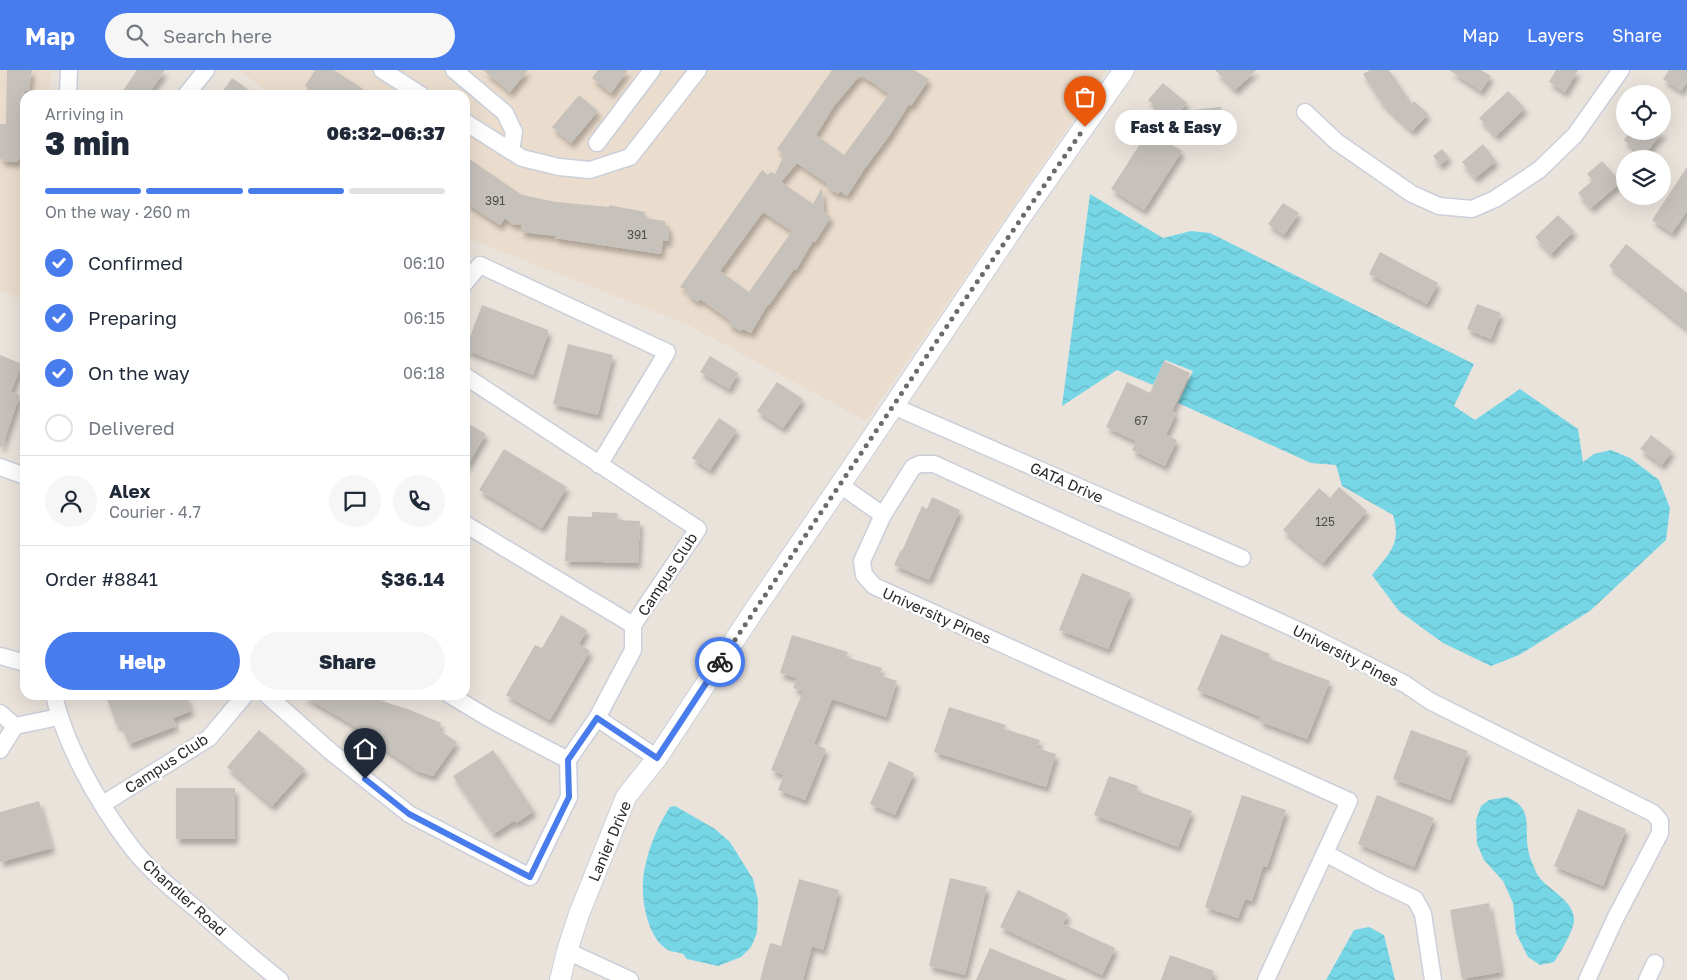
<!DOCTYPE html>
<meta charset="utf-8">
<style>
:root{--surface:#fff;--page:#f6f6f7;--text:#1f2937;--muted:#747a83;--line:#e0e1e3;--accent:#487bec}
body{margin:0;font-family:"Golos Text",sans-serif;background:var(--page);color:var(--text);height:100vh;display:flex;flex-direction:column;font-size:19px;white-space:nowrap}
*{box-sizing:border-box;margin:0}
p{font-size:16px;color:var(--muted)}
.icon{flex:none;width:28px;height:28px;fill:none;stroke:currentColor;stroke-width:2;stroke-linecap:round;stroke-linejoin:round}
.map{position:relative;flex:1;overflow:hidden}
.panel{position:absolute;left:20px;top:20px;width:450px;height:610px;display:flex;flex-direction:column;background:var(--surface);border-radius:15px;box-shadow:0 5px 20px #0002}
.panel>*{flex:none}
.fabs{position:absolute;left:1616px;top:15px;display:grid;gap:10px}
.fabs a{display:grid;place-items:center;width:55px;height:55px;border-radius:50%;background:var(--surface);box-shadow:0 5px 20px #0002;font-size:25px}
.pin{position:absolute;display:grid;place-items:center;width:42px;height:42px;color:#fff;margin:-51px -21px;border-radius:50% 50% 50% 0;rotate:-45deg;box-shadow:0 0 5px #0007}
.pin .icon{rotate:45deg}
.courier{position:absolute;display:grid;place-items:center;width:50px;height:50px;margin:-25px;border:4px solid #487bec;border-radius:50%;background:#fff;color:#222;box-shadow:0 1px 6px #0007}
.bubble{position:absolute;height:35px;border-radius:18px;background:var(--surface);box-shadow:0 5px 20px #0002;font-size:16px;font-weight:800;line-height:35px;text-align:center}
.head em{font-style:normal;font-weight:800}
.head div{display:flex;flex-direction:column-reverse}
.head{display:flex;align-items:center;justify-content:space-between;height:85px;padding:0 25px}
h1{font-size:32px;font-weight:800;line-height:38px}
.bar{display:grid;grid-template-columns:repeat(4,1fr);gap:8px 5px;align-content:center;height:60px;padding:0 25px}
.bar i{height:6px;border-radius:4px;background:var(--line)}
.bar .on{background:var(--accent)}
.bar p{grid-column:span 4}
.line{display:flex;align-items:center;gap:12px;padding:0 25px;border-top:1px solid var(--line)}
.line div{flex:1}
.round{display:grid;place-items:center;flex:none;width:52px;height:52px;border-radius:26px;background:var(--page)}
ol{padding:0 25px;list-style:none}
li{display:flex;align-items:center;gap:15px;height:55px}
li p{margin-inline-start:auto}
li .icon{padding:5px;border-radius:50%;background:var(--accent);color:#fff;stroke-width:4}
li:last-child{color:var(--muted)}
li i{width:28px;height:28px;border:2px solid var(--line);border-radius:50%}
.cta{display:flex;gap:10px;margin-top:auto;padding:10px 25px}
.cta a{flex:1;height:58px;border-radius:30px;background:var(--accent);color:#fff;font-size:20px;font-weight:800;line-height:58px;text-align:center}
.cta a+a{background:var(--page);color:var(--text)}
header{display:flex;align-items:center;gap:30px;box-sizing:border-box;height:70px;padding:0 25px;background:var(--accent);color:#fff}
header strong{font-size:24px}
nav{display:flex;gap:28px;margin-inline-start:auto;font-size:18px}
.search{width:350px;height:45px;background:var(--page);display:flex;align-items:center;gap:12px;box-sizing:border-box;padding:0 18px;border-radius:28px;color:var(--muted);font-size:19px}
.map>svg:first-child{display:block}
</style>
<header>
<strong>Map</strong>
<div class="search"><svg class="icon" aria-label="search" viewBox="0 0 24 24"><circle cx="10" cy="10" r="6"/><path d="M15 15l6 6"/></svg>Search here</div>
<nav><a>Map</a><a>Layers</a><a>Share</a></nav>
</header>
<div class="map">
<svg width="1687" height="910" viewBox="0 0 1687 910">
<defs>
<pattern id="water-waves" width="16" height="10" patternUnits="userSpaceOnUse" patternTransform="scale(1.25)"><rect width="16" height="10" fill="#76d6e5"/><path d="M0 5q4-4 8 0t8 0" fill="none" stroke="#66b8c4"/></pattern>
<filter id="shadow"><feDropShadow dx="3" dy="5.5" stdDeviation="2.5" flood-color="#0004"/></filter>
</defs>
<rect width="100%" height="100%" fill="#eae3dc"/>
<g fill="#ebddcd">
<path d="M0,0H51L50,25H25V231L0,220Z"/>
<path d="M239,0H1107L866,351L686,254L465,167V25H272Z"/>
</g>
<g fill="url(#water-waves)">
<path d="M1090,124L1163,168L1191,161L1210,163L1474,294L1454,336L1475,350L1520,319L1578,359L1583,392L1594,384L1611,380L1630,388L1659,410L1670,438L1666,470L1590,541L1519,585L1491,596L1443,573L1399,541L1372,505C1389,483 1402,474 1393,445L1342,416L1336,395L1311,393L1178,333L1193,301L1165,290L1153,315L1117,300L1062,336Z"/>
<path d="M1507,727C1534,739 1524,755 1528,779C1529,786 1534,797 1537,804C1546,820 1575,829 1574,851C1573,862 1560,883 1554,892L1540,895L1528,887L1516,863L1513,833L1503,811L1484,790L1477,774L1476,750L1481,736L1489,730Z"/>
<path d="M675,736L715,759L730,772L753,809L758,830L757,863L751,877L741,887L718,896L687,889L683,884C676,881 671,883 665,878C646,864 640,825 644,802C648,779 657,757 670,737Z"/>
<path d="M1369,857L1384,865L1395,910H1326L1354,860Z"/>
</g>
<g fill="#c6c1bb" fill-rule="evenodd" filter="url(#shadow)">
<path d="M7,0H32L29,21H25V89H19L17,92L4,91L3,89H0V54H6Z"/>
<path d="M137,0H165L148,25H120Z"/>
<path d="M315,0H334L372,25H304L308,18L305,16Z"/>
<path d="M483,0H528L510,22Z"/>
<path d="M598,0H628L611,23L592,8Z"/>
<path d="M832,0H914L929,9L911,36L909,34L889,66L865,98L847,126L840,121L838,124L826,116L828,114L797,93L781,112L813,134L822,117L824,142L831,147L815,172L813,171L796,200L794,199L769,235L768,234L751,263L743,259L741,261L728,254L730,250L700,229L698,232L686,223L689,221L680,217L762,100L768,105L771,102L775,104L784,85L777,79ZM860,5L877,15V16L889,24L844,85L816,65L834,36ZM763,142L792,161L749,222L720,201Z"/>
<path d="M1215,0H1256L1235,20Z"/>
<path d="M1370,0H1389L1412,34L1414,31L1428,44L1412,61L1383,34L1363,4Z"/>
<path d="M1449,0H1481L1491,6L1481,21Z"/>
<path d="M1556,0H1578L1565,22L1549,12Z"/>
<path d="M1669,0H1687V12L1681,21L1663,9Z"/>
<path d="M232,8L256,25H220Z"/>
<path d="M1163,13L1187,33L1172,51L1148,30Z"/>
<path d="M1508,21L1525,38L1496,66L1479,48Z"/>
<path d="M579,25L598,41L571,73L552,57Z"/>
<path d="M1221,37L1223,56L1192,60L1190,40Z"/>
<path d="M1149,60L1182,81L1144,140L1111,119Z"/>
<path d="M1631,61H1664L1643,86L1624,70Z"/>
<path d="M1483,74L1496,91L1475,108L1462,92Z"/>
<path d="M1442,79L1449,87L1440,95L1433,86Z"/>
<path d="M465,86L522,125L556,132L609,137V135L645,142V148L665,151V156H669V171H663L661,184L555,168L556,166L521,162L522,155L512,154L505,148L500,155L465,132Z"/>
<path d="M1602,91L1621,112L1591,138L1578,123L1593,110L1587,104Z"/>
<path d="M1687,97V141L1672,163L1652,150Z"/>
<path d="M1283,133L1299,143L1284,165L1268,154Z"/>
<path d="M1558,145L1574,161L1551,184L1535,167Z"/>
<path d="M1626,174L1687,223V259L1609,196Z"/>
<path d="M1380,182L1438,213L1427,234L1369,204Z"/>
<path d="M1477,234L1501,243L1491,269L1467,259Z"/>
<path d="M482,235L548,260V264L533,305L465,280Z"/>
<path d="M568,274L613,285L598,345L553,334Z"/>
<path d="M0,285L22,294L11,322L20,325L2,377H0Z"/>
<path d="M710,286L738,303L729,319L700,302Z"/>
<path d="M1164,291L1190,303L1172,341L1176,343L1166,365L1177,370L1165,396L1132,380L1136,371L1106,357L1127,312L1150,323Z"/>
<path d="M777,312L803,329L783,358L757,341Z"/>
<path d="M719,348L737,360L710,400L692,388Z"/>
<path d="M465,352L486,364L465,399Z"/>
<path d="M1651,365L1672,381L1662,395L1640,379Z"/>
<path d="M504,379L567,417L542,458L479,420Z"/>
<path d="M1339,417L1367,441L1323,493L1283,460L1319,418L1330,428Z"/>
<path d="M932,427L960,440L929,510L894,495L901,480L902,481L922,436L927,439Z"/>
<path d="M592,442L618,443L617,450L640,451L638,493L565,491L568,446L592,447Z"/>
<path d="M1082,503L1131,523L1108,579L1059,560Z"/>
<path d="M561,545L587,560L579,574L590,581L550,650L506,625L535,575L542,578Z"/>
<path d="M1221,564L1270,584L1268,588L1330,611L1307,669L1259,651L1261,647L1197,620Z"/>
<path d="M792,565L848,582L846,587L882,598L879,605L897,611L886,647L832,629L814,674L826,679L805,730L778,720L784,705L771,700L803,621L793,618L797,608L780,603Z"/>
<path d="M119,625H186L191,641L173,648L176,656L129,674L121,655L117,656L107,629Z"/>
<path d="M302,625H382L379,630L410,640L441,653L439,660L457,672L433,706L417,701L374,672L375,668Z"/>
<path d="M949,637L1006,655L1004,659L1040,670L1037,678L1056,684L1046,717L934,682Z"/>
<path d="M259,660L305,699L272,736L227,697Z"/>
<path d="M1411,660L1468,681L1450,730L1393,709Z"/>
<path d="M493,680L534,741L516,753L515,750L493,764L453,706Z"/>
<path d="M889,691L914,703L895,745L870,734Z"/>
<path d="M1109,706L1138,716L1137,721L1192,741L1178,777L1094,745Z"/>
<rect x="176" y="718" width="59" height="51"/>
<path d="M1242,725L1286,740L1267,797L1263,796L1252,831L1245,829L1238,848L1205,837Z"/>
<path d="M1377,725L1434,748L1414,797L1358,774Z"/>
<path d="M39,731L52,778L0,792V742Z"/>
<path d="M1578,739L1626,759L1603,816L1554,796Z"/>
<path d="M950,808L987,817L965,905L929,896Z"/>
<path d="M799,809L839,820L823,880L812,876L803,910H760L770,873L781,876Z"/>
<path d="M1018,820L1068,844L1063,854L1115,878L1102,905L1000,857Z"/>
<path d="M1489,833L1501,902L1462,909L1450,840Z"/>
<path d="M990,878L1067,910H976Z"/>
<path d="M1170,885L1214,901L1211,910H1161Z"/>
</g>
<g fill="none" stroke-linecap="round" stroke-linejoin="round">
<defs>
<g id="minor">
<path d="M382,0L421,25"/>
<path d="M454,0L505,43L514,62L511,81"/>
<path d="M68,25L69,0"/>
<path d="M186,25L206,0"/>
<path d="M1305,42L1337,72L1412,124L1439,136L1472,139L1495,129L1539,100L1575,65L1621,0"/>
<path d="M465,52L522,88L559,97L590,100L630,87L698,0"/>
<path d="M597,73L652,0"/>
<path d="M465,213L480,195L667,282L599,395"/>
<path d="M893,336L1242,488"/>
<path d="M0,397L25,406"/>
<path d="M840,415L883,445"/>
<path d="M465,454L633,555"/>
<path d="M0,586L25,593"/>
<path d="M54,625C65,675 98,733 129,774C149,801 176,822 201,843C227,866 253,889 280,910"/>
<path d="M267,625L330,681L409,744L530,807L569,727L568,690L597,648L633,580V555L698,459L465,306"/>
<path d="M450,625L490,649L568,690"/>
<path d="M0,643L15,656L59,647"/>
<path d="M597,648L657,688"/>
<path d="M0,680L15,656"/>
<path d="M103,734L209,668L245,625"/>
<path d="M1325,783L1379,812L1415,829L1423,844L1433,910"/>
<path d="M567,881L630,910"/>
<path d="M1266,910L1349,731L874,516L864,505L862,491L883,445L913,397L920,394H934L1306,564L1405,614L1430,631L1653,743L1660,751V763L1615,849L1587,910"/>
<path d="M1647,910L1655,893"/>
</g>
<path id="tertiary" d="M560,910L567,881L579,844L626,727L657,688L755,539L853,396L1018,151L1124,0"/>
</defs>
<use href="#minor" stroke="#cbcfda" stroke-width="19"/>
<use href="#tertiary" stroke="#cbcfda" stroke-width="22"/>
<use href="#minor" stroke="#fff" stroke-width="16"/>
<use href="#tertiary" stroke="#fff" stroke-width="20"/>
</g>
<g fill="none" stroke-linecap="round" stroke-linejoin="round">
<path stroke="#6d6a68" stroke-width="5" stroke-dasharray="0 9" d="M720,592L966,228L1085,57"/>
<path stroke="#487bec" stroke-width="6" d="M365,709L409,744L530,807L569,727L568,690L597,648L657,688L720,592"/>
</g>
<g text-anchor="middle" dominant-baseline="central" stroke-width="5" stroke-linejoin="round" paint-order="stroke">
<g font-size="12" fill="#504f4e">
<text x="495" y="130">391</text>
<text x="637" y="164">391</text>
<text x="1141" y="350">67</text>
<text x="1325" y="451">125</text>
</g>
<g font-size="15" fill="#292929" stroke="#fff">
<text transform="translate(1067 412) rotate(24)">GATA Drive</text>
<text transform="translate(667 504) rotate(-57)">Campus Club</text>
<text transform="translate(937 545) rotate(24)">University Pines</text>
<text transform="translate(1346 585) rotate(27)">University Pines</text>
<text transform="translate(166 693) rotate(-33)">Campus Club</text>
<text transform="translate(609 771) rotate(-67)">Lanier Drive</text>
<text transform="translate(185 827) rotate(42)">Chandler Road</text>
</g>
</g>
</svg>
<div class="fabs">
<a><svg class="icon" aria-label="locate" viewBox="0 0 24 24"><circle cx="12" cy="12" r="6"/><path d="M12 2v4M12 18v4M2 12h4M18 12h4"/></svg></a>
<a><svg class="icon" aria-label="layers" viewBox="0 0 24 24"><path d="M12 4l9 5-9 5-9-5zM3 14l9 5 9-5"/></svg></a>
</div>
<div class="pin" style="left:1085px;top:57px;background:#ea580c"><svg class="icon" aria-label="bag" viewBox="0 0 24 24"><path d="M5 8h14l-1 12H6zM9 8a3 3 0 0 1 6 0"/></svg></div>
<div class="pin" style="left:365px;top:709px;background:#1f2937"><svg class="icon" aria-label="home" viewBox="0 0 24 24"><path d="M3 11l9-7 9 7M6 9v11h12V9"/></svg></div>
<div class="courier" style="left:720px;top:592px"><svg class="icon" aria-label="bike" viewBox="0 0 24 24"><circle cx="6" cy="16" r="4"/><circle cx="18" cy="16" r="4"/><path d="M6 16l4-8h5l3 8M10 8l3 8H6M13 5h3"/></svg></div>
<div class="bubble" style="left:1115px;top:40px;width:122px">Fast &amp; Easy</div>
<section class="panel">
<div class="head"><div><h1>3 min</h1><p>Arriving in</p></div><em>06:32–06:37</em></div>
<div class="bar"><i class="on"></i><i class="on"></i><i class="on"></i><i></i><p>On the way · 260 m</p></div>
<ol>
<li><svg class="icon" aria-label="check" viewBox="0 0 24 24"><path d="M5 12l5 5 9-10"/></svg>Confirmed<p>06:10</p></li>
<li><svg class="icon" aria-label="check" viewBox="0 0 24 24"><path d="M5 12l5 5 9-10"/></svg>Preparing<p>06:15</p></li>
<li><svg class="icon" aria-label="check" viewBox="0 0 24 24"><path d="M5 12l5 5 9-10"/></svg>On the way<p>06:18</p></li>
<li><i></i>Delivered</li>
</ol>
<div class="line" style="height:90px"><a class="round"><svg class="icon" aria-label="person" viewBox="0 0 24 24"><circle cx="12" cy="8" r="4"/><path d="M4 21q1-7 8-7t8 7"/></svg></a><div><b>Alex</b><p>Courier · 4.7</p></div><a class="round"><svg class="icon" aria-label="chat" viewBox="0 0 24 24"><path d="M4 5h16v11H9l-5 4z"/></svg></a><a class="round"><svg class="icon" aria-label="phone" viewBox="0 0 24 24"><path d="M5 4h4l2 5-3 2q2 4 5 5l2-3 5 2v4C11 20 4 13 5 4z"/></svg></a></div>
<div class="line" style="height:65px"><div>Order #8841</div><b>$36.14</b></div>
<div class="cta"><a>Help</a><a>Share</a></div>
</section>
</div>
